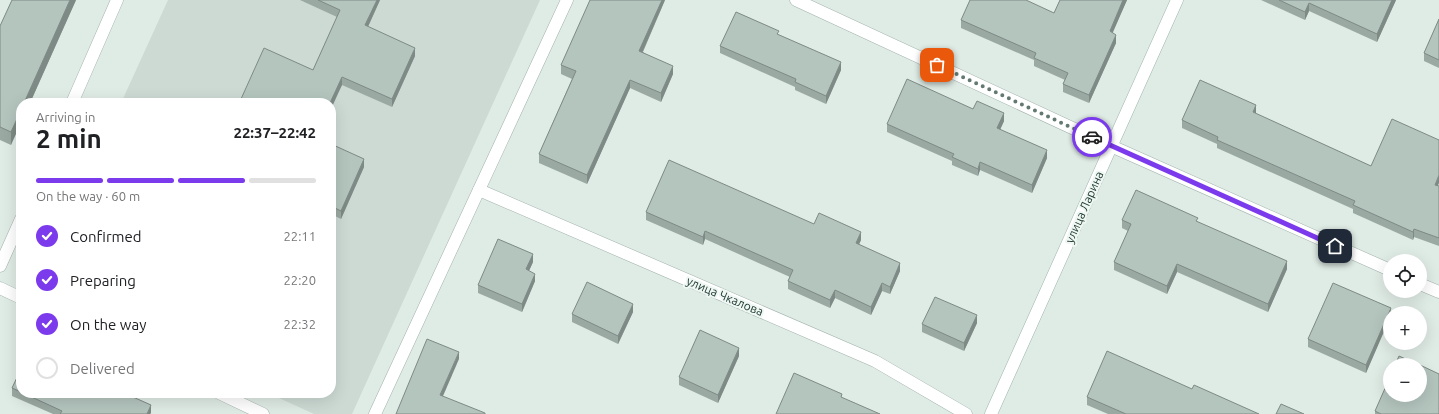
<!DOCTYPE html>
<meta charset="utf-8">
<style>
:root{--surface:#fff;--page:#f2f2f2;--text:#202124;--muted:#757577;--line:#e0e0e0;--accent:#7c3aed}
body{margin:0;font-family:Ubuntu,sans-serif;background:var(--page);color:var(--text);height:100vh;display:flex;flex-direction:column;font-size:15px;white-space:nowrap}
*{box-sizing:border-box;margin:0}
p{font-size:13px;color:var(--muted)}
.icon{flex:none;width:22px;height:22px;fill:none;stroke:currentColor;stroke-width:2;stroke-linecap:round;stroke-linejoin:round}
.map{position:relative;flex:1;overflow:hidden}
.drawer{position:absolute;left:16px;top:98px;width:320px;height:300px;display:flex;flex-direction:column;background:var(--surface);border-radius:16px;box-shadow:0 4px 16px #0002}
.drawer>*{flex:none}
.tools{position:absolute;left:1383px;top:254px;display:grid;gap:8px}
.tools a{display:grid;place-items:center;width:44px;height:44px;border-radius:50%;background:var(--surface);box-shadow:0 4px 16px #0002;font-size:20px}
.pin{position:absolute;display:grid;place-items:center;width:34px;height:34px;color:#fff;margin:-17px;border-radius:8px;box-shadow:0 2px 6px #0006}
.courier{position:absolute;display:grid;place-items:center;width:40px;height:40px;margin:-20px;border:3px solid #7c3aed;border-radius:50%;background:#fff;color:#222;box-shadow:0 1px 5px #0007}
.headline em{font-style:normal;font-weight:600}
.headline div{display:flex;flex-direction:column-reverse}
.headline{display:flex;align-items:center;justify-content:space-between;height:68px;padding:0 20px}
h1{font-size:26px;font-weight:600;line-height:30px}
.bar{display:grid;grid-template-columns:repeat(4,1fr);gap:6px 4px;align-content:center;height:48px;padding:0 20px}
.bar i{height:5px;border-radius:3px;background:var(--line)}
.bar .current{background:var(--accent)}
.bar p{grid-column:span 4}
ol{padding:0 20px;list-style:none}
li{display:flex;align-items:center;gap:12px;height:44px}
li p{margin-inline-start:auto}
li .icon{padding:4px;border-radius:50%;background:var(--accent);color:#fff;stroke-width:4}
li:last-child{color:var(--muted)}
li i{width:22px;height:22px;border:2px solid var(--line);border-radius:50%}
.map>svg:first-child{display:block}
</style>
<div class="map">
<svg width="1439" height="414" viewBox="0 0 1439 414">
<rect width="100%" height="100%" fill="#dfebe5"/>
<path fill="#cddad4" d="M168,0H540L352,414H314L268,393H331V103H121Z"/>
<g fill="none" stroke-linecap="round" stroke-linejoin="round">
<defs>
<g id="lane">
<path d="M72,103L117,0"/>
<path d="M0,266L21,219"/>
</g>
<g id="street">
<path d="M796,0L1111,146L1390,270"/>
<path d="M479,190L875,361L966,414"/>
<path d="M1420,284L1439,292"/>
<path d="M0,288L21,298"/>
<path d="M219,393L263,414"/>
<path d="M375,414L567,0"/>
</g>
<path id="secondary" d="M991,414L1177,0"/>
</defs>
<use href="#lane" stroke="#a2b3ac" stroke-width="13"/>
<use href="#street" stroke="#a2b3ac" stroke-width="13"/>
<use href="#secondary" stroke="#9eb6ad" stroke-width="13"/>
<use href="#lane" stroke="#fff" stroke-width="12"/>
<use href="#street" stroke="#fff" stroke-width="12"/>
<use href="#secondary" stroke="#fff" stroke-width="12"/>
</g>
<g fill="#9ba9a3">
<path d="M76,0L30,103H21L11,145L0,140V26Z"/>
<path d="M300,0H380L368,27L415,56L392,107L342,85L331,103H241V99L313,70L337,17Z"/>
<path d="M665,0L643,52L673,74L661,102L630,88L587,184L539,163V154L572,79L561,74V65Z"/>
<path d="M1060,0H1127L1112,33L1116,43L1089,103L1063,92V84L1065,80L1034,66V60L961,28V20L1054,13Z"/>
<path d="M1261,0H1396L1377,42L1309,11L1305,20Z"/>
<path d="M1439,19V68L1424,61V53Z"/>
<path d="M779,35L841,70L826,104L795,90V87L720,53V46Z"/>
<path d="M973,109L1004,121L1000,130L1047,158L1032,193L980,170L978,176L952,165V161L887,132V124Z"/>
<path d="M1256,114L1371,166L1439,186V246L1414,237L1413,240L1353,213V209L1217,148V144L1182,128V120Z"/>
<path d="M331,144L364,167L341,219L331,214Z"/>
<path d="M646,212L814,224L861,240L859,244L900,271L890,294L882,291L871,315L835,298L830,308L788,289V281L790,277L705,239L703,245L646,220Z"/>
<path d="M1122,220L1198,222L1287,269L1268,312L1177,272L1167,294L1114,270V262L1128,231L1122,228Z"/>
<path d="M533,262L529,271L535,281L522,312L478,293V285Z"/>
<path d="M633,312L618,344L572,322V314Z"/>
<path d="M1391,313L1366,373L1308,347V339Z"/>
<path d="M977,323L964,351L922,332V324Z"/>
<path d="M739,356L718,403L679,385V377Z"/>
<path d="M21,369V393H124L151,413L150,414H53L12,396V388Z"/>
<path d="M1192,389L1259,414H1108L1087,405V397Z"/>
<path d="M1375,411L1439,414H1375Z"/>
</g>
<g fill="#7e8a85">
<path d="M70,0H76L30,103H24Z"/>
<path d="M377,0H380L365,33V25Z"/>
<path d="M662,0H665L639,60V51Z"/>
<path d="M1123,0H1127L1110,39V31Z"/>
<path d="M1392,0H1396L1377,42V34Z"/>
<path d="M1309,3V11L1305,20V12Z"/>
<path d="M1116,35V43L1089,103V95Z"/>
<path d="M415,48V56L392,107V99Z"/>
<path d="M841,62V70L826,104V96Z"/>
<path d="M673,66V74L661,102V93Z"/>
<path d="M342,77V85L331,109V103H330Z"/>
<path d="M630,80V88L587,184V175Z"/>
<path d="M1256,105V113L1253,120V112Z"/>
<path d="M21,110V123L11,145V132Z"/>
<path d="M1004,113V121L997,136V128Z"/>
<path d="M1047,150V158L1032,193V185Z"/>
<path d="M364,159V167L341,219V211Z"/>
<path d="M980,162V170L978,176V169Z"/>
<path d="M1439,175V183L1435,193V185Z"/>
<path d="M1414,229V237L1413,240V232Z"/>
<path d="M705,231V239L703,245V237Z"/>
<path d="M861,232V240L856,251V243Z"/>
<path d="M533,254V262L526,277V269Z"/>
<path d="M1287,261V269L1268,312V304Z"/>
<path d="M900,263V271L890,294V287Z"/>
<path d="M1177,264V272L1167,294V286Z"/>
<path d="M535,274V281L522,312V304Z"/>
<path d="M882,283V291L871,315V307Z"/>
<path d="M835,290V298L830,308V300Z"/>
<path d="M633,304V312L618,344V336Z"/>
<path d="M1391,308L1390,318L1366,373V365Z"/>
<path d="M977,315V323L964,351V343Z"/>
<path d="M739,348V356L718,403V395Z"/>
<path d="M459,352V359L440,403V395Z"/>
<path d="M151,405V413L150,414H147Z"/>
</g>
<g fill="#b4c5be" stroke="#7e8a85">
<path d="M12,0H70L24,103H21V110L11,132L0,127V26Z"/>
<path d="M318,0H377L365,25L415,48L392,99L342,77L330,103H250L241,99L264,48L313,70L340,10Z"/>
<path d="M590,0H662L639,51L673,66L661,93L630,80L587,175L539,154L576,71L561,65Z"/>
<path d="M970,0H1026L1054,13L1060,0H1123L1110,31L1116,35L1089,95L1063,84L1068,73L1034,58L1036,53L961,20Z"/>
<path d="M1279,0H1392L1377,34L1309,3L1305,12Z"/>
<path d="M736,12L779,31L777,34L841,62L826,96L795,82L796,79L720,46Z"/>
<path d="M1439,19V60L1424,53Z"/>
<path d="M907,79L973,109L977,101L1004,113L997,128L1047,150L1032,185L980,162L978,169L952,157L954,154L887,124Z"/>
<path d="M1200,80L1256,105L1253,112L1371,166L1392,119L1439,140V175L1435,185L1439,186V238L1414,229L1413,232L1353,205L1355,201L1217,140L1218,137L1182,120Z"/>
<path d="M331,144L364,159L341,211L331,206Z"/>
<path d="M669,160L814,224L819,213L861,232L856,243L900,263L890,287L882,283L871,307L835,290L830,300L788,281L793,270L705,231L703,237L646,212Z"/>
<path d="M1136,190L1198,218L1196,221L1287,261L1268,304L1177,264L1167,286L1114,262L1131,224L1122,220Z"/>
<path d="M498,239L533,254L526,269L535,274L522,304L478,285Z"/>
<path d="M587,282L633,304L618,336L572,314Z"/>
<path d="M1333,283L1391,308L1366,365L1308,339Z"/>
<path d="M935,297L977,315L964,343L922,324Z"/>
<path d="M700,330L739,348L718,395L679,377Z"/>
<path d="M427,339L459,352L440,395L485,413V414H396Z"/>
<path d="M1107,351L1192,389L1194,385L1259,414H1126L1087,397Z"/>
<path d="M1399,356L1419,365H1395Z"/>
<path d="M1420,365L1439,374V414H1381L1375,411L1390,377V395H1420Z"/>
<path d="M21,369V392L12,388Z"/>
<path d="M794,373L842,394L841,397L880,414H776Z"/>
<path d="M23,393H124L151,405L147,414H60L62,411Z"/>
<path d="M1281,404L1304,414H1276Z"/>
</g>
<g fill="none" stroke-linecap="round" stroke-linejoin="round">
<path stroke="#637971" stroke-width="4" stroke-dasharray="0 7.2" d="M937,65L1092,137"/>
<path stroke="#7c3aed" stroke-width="5" d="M1092,137L1335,246"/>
</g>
<g text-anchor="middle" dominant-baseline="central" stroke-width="4" stroke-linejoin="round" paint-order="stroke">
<g font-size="12" fill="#203b33" stroke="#eff7f3">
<text transform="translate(1084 207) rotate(-66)">улица Ларина</text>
<text transform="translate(725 296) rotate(23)">улица Чкалова</text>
</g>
</g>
</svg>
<div class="tools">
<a><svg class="icon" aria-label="locate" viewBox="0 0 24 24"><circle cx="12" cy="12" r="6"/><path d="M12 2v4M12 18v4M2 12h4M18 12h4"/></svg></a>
<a>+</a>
<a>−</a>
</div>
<div class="pin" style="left:937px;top:65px;background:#ea580c"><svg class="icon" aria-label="bag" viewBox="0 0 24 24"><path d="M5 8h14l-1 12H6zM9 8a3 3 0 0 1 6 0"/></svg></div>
<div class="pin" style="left:1335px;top:246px;background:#1f2937"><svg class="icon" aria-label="home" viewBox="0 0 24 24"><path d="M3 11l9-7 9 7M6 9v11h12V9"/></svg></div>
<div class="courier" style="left:1092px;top:137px"><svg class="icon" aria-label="car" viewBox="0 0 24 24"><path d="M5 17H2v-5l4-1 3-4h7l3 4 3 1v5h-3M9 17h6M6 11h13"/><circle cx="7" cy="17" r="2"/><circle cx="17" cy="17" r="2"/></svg></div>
<section class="drawer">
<div class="headline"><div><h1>2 min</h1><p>Arriving in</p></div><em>22:37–22:42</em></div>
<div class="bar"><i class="current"></i><i class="current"></i><i class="current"></i><i></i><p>On the way · 60 m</p></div>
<ol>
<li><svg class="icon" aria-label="check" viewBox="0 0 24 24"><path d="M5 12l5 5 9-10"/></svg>Confirmed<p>22:11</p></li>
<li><svg class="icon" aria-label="check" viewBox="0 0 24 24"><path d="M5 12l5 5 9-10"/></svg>Preparing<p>22:20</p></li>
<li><svg class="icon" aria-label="check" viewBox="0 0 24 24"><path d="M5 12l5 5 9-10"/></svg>On the way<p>22:32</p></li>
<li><i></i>Delivered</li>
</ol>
</section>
</div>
